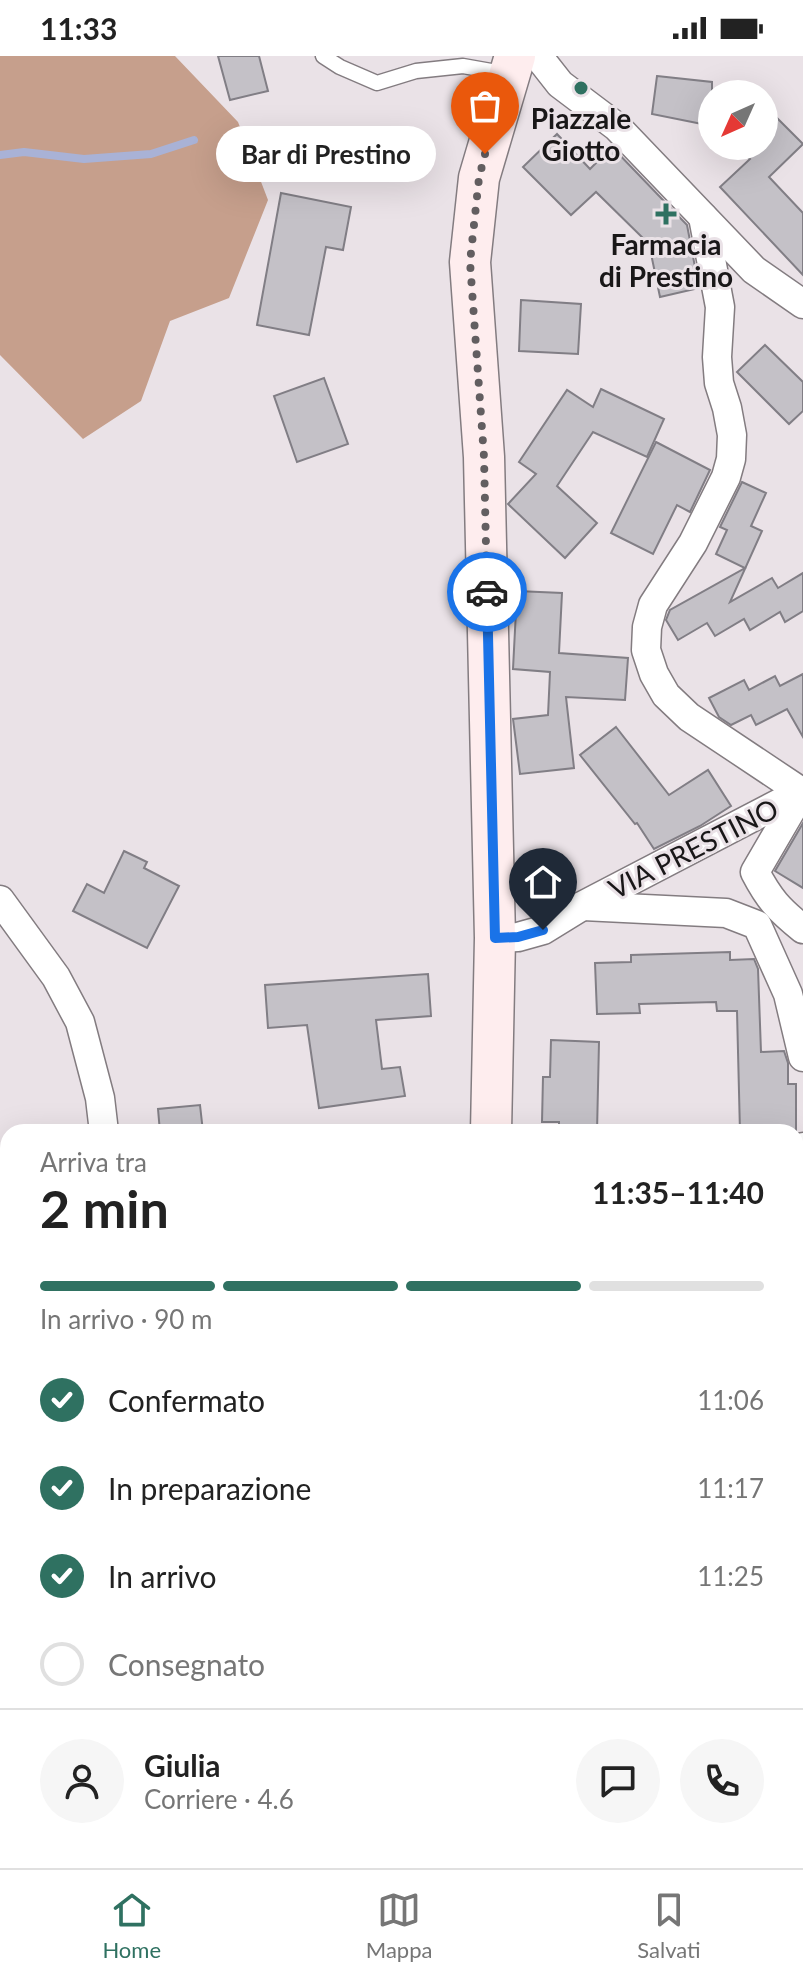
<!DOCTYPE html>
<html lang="it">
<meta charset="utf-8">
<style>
:root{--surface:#fff;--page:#f6f6f6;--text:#222;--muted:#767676;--line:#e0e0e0;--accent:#2f7161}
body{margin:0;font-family:Lato,sans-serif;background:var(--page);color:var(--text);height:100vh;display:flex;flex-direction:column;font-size:30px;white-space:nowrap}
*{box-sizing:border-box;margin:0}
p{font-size:26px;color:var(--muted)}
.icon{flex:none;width:44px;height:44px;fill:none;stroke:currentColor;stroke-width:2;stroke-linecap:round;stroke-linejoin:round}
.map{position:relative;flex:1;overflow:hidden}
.side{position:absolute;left:0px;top:1068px;width:804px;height:744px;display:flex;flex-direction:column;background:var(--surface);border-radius:24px 24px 0 0;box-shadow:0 8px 32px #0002}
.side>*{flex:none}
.needle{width:52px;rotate:225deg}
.tools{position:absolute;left:698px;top:24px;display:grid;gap:16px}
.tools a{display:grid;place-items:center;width:80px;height:80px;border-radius:50%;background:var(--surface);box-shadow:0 8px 32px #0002;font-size:40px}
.pin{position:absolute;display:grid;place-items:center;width:68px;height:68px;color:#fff;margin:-82px -34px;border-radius:50% 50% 50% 0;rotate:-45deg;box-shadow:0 0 8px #0007}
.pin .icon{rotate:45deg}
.courier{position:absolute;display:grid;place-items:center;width:80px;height:80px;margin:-40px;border:6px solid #1a73e8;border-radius:50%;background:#fff;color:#222;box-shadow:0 2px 10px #0007}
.bubble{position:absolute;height:56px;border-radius:28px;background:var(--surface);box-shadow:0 8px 32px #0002;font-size:26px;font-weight:700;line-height:56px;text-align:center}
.summary em{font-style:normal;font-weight:700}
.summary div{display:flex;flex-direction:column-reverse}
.summary{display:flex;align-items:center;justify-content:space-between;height:136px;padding:0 40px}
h1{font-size:52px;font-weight:700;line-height:60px}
.bar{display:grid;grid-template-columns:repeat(4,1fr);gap:12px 8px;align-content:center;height:96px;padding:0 40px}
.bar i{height:10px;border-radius:6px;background:var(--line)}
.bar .on{background:var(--accent)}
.bar p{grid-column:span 4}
.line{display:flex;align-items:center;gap:20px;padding:0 40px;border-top:2px solid var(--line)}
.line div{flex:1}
.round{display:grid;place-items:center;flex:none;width:84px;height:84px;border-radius:42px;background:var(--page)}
ol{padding:0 40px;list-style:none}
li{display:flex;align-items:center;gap:24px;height:88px}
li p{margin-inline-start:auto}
li .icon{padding:8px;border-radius:50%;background:var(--accent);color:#fff;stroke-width:4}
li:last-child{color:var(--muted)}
li i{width:44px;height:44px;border:4px solid var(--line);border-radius:50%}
.status{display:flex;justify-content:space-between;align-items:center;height:56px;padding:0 40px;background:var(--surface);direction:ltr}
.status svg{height:22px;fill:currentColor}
.dock{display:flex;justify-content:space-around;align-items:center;height:112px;border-top:2px solid var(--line);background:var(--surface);font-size:22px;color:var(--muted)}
.dock a{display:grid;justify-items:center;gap:4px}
.dock .on{color:var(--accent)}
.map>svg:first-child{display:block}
</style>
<div class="status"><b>11:33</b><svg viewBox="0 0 49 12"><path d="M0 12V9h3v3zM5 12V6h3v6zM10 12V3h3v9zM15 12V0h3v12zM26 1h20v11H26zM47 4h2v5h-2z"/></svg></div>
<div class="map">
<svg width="803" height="1812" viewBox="0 0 803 1812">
<rect width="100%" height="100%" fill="#eae2e7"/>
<path fill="#c69f8c" d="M0,0H175L238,66L268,144L229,242L170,265L141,345L83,383L0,299Z"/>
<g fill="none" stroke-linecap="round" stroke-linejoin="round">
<path stroke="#a9b2d6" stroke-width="8" d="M0,99L24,96L84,103L151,98L194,84"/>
</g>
<g fill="#c4c1c7" stroke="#817e85" stroke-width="2">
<path d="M218,0H259L268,35L230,44Z"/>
<path d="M657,20L712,26V70L652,58Z"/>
<path d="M764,49L803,88L769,121L803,157V219L720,131L750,103L737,90H764Z"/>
<path d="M557,78L590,113L612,91L687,169L699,232L660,241L649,188L596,136L571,159L523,111Z"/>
<path d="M281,137L351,151L343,194L326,191L309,279L257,269Z"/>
<path d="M521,244L581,248L578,298L519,295Z"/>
<path d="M765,289L803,326V355L789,368L737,316Z"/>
<path d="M324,322L348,388L297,406L274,340Z"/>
<path d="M601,333L664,363L647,401L593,376L557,430L597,467L565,502L508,448L536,418L519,406L567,334L593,351Z"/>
<path d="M656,386L710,414L690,456L677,449L653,498L611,477Z"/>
<path d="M742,426L766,437L751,470L762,475L730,546L772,522L778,532L803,517V555L785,566L780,556L750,574L744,563L715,580L707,567L678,584L666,564L670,554L745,512L716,498L727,474L720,471Z"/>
<path d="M517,535L562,537L559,597L628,602L625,644L566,641L574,712L520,718L513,663L548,659L550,616L513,613Z"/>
<path d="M803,618V681L787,653L756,669L751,659L731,669L719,661L709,642L744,624L749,634L775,620L780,630Z"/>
<path d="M616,671L669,739L708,714L731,750L700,770L654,793L637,767L635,768L580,699Z"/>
<path d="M803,767V832L775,815Z"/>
<path d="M124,795L147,806L144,812L179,830L147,892L73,855L87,828L104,837Z"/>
<path d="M730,896V904L754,903L758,913L761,996L784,995L788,1007V1028H796V1076H740L737,955H717L716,946L639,948L640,957L597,958L595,907L631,906V899Z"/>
<path d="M428,918L431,960L376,964L382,1013L400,1011L405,1040L319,1052L307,969L268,972L265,929Z"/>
<path d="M551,984L599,986L597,1076H559V1066H542L543,1021H550Z"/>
<path d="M200,1049L203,1076H160L158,1053Z"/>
</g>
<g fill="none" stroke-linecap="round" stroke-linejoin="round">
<defs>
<g id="service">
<path d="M323,0L340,11L377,27L416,15L463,10L508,18"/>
<path d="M0,1380L8,1378"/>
</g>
<g id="minor">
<path d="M538,0L560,28L617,71L754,214L803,248"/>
<path d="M703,161L720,251L717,301L719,327L727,352L732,379L731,403L726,421L693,487L653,549L647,571L646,594L654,618L666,639L689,661L803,737"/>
<path d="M801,737L755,816C769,843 779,854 803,873"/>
<path d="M0,844L56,921L80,966L100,1042L104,1076"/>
<path d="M583,850L726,857L757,869L788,938L803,1001"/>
<path d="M495,882L518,881L543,874L582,850L803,735"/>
<path d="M796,1114L803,1091"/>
<path d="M116,1804V1812"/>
</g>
<g id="secondary">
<path d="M491,1076L495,882L484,401L470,206L479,122L515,0"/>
<path d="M475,1812V1804"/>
</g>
</defs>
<use href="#service" stroke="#837c80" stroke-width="17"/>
<use href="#minor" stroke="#837c80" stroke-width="31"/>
<use href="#secondary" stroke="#837c80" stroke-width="43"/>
<use href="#service" stroke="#fff" stroke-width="14"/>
<use href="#minor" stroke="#fff" stroke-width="28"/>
<use href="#secondary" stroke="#feedee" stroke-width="40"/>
</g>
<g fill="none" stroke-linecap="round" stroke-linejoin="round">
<path stroke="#625e60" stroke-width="8" stroke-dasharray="0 14.4" d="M485,98L479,122L470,206L484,401L487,536"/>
<path stroke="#1a73e8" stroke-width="10" d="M487,536L495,882L518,881L543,874"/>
</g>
<g fill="#2f7161" stroke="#eae2e7" stroke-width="3">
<circle cx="581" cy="32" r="8"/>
<path d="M662 146h8v8h8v8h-8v8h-8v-8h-8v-8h8z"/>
</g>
<g text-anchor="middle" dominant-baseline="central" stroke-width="6" stroke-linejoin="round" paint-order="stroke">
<g font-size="28" font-weight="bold" fill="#191718" stroke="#eae2e7">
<text x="581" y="62">Piazzale<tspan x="581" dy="32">Giotto</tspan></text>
<text x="666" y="188">Farmacia<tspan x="666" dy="32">di Prestino</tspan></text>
</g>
<g font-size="28" fill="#191718" stroke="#eae2e7">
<text transform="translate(693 792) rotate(-27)">VIA PRESTINO</text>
</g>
</g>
</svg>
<div class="tools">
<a><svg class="needle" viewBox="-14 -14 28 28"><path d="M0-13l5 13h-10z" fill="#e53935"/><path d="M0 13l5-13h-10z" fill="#767676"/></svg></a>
</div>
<div class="pin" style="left:485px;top:98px;background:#ea580c"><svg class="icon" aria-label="bag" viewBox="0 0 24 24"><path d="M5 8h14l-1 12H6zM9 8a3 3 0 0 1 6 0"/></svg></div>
<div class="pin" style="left:543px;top:874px;background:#1f2937"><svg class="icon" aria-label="home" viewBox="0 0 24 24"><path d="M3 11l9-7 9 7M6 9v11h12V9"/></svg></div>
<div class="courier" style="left:487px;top:536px"><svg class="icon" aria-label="car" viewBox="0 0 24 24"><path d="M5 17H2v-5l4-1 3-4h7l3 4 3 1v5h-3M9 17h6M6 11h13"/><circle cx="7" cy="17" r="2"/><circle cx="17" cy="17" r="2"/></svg></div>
<div class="bubble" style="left:216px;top:70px;width:220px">Bar di Prestino</div>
<section class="side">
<div class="summary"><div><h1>2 min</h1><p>Arriva tra</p></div><em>11:35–11:40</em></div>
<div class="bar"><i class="on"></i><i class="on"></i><i class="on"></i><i></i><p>In arrivo · 90 m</p></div>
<ol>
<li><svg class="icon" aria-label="check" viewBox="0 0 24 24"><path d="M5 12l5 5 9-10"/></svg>Confermato<p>11:06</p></li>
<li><svg class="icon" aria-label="check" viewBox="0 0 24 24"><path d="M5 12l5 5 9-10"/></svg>In preparazione<p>11:17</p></li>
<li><svg class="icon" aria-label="check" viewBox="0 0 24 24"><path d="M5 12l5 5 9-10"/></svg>In arrivo<p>11:25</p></li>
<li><i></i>Consegnato</li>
</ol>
<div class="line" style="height:144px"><a class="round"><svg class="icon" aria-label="person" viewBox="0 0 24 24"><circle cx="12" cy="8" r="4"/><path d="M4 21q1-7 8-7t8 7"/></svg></a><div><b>Giulia</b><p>Corriere · 4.6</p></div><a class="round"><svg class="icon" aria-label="chat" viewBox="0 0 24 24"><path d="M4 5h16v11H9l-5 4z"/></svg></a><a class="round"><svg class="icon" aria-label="phone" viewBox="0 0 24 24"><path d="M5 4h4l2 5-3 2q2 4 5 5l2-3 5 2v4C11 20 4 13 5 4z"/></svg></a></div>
</section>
</div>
<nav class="dock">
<a class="on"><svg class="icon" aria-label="home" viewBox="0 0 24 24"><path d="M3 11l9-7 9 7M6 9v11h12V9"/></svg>Home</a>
<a><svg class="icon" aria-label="map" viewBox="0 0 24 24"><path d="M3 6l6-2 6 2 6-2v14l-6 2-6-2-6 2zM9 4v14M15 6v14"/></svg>Mappa</a>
<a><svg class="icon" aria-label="saved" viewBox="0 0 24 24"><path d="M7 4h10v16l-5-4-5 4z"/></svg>Salvati</a>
</nav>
